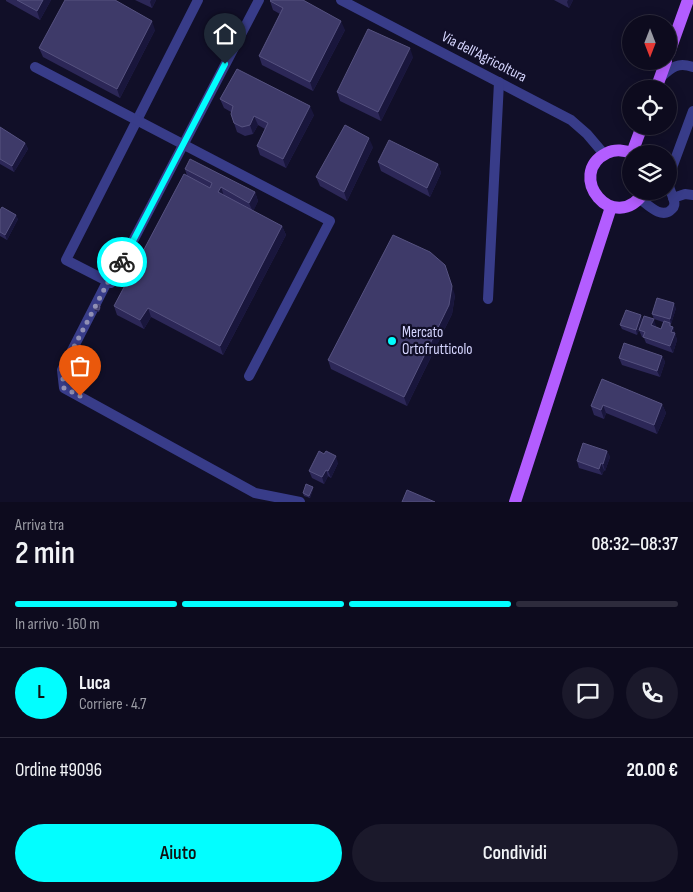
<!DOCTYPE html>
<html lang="it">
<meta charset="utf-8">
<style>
:root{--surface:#0d0b1e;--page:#1b192b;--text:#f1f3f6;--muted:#9a9ba4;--line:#2d2b3c;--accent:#02feff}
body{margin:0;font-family:"Sofia Sans Condensed",sans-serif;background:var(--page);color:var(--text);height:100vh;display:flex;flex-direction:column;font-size:19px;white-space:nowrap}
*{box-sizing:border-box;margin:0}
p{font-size:16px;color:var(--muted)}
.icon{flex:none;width:28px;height:28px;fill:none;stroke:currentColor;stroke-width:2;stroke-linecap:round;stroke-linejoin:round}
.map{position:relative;height:502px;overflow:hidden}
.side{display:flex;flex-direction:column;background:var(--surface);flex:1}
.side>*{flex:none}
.needle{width:32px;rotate:180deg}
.fabs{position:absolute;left:622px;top:15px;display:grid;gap:10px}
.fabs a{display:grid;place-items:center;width:55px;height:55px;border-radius:50%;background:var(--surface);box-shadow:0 2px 12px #0003,0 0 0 1px var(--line);font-size:25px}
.pin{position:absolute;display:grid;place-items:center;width:42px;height:42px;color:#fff;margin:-51px -21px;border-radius:50% 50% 50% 0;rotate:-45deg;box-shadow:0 0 5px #0007}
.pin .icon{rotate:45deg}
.courier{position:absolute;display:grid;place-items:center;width:50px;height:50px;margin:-25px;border:4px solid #02feff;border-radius:50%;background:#fff;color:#222;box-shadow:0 1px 6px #0007}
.head em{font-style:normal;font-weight:600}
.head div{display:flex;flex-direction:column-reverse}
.head{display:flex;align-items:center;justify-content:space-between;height:85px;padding:0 15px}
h1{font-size:32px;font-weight:600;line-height:38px}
.bar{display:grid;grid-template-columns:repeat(4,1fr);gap:8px 5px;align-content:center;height:60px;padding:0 15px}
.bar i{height:6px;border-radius:4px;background:var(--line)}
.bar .active{background:var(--accent)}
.bar p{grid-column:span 4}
.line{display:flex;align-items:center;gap:12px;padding:0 15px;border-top:1px solid var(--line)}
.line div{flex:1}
.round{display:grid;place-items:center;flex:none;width:52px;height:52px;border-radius:26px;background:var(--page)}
.button{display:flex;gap:10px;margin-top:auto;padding:10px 15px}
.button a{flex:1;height:58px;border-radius:30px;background:var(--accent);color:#111;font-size:20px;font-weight:600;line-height:58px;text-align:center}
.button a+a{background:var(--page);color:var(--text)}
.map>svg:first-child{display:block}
</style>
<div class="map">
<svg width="693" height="502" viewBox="0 0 693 502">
<rect width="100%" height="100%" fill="#110f28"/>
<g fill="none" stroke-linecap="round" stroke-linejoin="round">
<g stroke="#383c89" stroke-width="10">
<path d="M198,0L66,260L111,283L259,0"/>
<path d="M341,0L571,120L587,134L604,154"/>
<path d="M35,67L330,221L249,376"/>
<path d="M661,77C672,67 678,62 693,67"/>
<path d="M669,176L693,111"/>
<path d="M673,198L685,194L693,195"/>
<path d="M640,199C648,205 662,220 672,209C674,207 675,204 674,201C673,196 670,191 669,186"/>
<path d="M107,282L62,370L64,388L255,493L300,502"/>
<path d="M488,299L499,82"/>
</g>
<g stroke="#b35dff" stroke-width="12">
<path d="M669,53L688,0"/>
<path d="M656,89L666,61"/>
<path d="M632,153L642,126"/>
<path d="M633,154C625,150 615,149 607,153C564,174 614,238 645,191"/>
<path d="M515,502L611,207"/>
</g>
</g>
<g fill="#2c2757">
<path d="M6,0H51L40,20L6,1Z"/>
<path d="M135,0H156L152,8Z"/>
<path d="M554,0H573L569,8Z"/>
<path d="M270,1L345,30L313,91L262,65L259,56L280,14L273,10Z"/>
<path d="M155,30L120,98L43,57L39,48Z"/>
<path d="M413,57L381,121L340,101L337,92Z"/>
<path d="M220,99L314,115L286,168L260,155L257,146L265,129L258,125L253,134L245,136L237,132L231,114V112L224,108Z"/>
<path d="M0,127L25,143L28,149L14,172L0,164Z"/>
<path d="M373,147L347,201L320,186L316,177Z"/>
<path d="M378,162L438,164L441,173L430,197L381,171Z"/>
<path d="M185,169L255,192L258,201L253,211L282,226L286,235L223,355L151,317L144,329L117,315L114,306L187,176Z"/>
<path d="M0,210L18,219L7,240L0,236Z"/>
<path d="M455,295L452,314L407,406L331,369L328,360Z"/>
<path d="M101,307L99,312L95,311L94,309Z"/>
<path d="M676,308L671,324H670L671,326L673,327L677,340L673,353L646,343L644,338L642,337L639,330L637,335L622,329L620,325L643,319L656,326V327L661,329L663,322L654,319L652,314Z"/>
<path d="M662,356L665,362L660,377L622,365L619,358Z"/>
<path d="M602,379L662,404L666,413L657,434L606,413L604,419L594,415L591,406Z"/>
<path d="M607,451L610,457L605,471L604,470L602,475L579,468L577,461Z"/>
<path d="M338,463L331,478L328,476L324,484L312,478L309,471Z"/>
<path d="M313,487V489L310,498L304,496L303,493Z"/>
</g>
<g fill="#19163c">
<path d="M43,0H51L40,20L37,11Z"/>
<path d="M151,0H156L152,8L150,2Z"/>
<path d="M568,0H573L569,8L567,2Z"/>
<path d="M152,21L155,30L120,98L117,89Z"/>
<path d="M341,21L345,30L313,91L310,82Z"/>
<path d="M410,48L413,57L381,121L378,112Z"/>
<path d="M310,106L314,115L286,168L283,159Z"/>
<path d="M254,116L258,125L253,134L250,125Z"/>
<path d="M369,138L373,147L347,201L344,192Z"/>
<path d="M25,143L28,149L14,172L12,166Z"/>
<path d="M438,164L441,173L430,197L427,188Z"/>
<path d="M221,187L224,196L218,192Z"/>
<path d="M255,192L258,201L253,212L249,203Z"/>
<path d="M16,215L18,219L7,240L5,235Z"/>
<path d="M282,226L286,235L223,355L220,346Z"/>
<path d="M445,265L455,295L452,314L407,406L404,397Z"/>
<path d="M674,303L676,308L671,324L670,319Z"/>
<path d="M148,308L151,317L144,329L140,320Z"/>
<path d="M641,315L643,320L637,335L636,330Z"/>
<path d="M654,319L656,326L654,332L651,325Z"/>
<path d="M670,323L672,329L673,327L677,340L673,353L670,346L671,332L670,326Z"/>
<path d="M662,356L665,362L660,377L657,371Z"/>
<path d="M662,404L666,413L657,434L654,425Z"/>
<path d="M603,405L606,413L604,419L601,410Z"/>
<path d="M607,451L610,457L605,471L603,464Z"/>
<path d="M336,456L338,463L331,478L328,471Z"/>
<path d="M601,463L604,470L602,475L599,469Z"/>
<path d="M326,470L328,476L324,484L322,477Z"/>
<path d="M313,487V489L310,498L309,496Z"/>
</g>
<g fill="#3e3a69" stroke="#565280">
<path d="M17,0H43L37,11Z"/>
<path d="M65,0H115L152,21L117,89L39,48Z"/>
<path d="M271,0H303L341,21L310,82L259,56L283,8L270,1Z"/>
<path d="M368,29L410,48L378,112L337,92Z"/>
<path d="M237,69L310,106L283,159L257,146L268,123L254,116L250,125L242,127L234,123L231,114L233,106L220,99Z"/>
<path d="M345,125L369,138L344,192L316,177Z"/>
<path d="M0,127L25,143L12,166L0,159Z"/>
<path d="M389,140L438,164L427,188L378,162Z"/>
<path d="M190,159L255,192L249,203L221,187L218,192L282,226L220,346L148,308L140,320L114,306L184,174L210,188L212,183L185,169Z"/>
<path d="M2,207L16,215L5,235L0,232V210Z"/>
<path d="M393,235L430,252L445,265L452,286L449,305L404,397L328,360Z"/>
<path d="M657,298L674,303L670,319L652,314Z"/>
<path d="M96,304L100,305L99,310L94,309Z"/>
<path d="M626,310L641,315L636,330L620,325Z"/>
<path d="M644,316L654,319L651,325L661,329L664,321L670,323V326L673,327L671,332L675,333L670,346L643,337L645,332L639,330Z"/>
<path d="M624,343L662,356L657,371L619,358Z"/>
<path d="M602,379L662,404L654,425L603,405L601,410L591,406Z"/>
<path d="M583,443L607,451L603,464L601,463L599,469L577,461Z"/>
<path d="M319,451L324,454L326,451L336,456L328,471L326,470L322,477L309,471Z"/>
<path d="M306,484L313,487L309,496L303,493Z"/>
<path d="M407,490L435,502H402Z"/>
</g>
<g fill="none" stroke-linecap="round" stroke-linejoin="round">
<path stroke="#9190b4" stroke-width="5" stroke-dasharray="0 9" d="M80,396L64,388L62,370L108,282L111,284L122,262"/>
<path stroke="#02feff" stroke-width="6" d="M122,262L225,64"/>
</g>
<circle fill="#02feff" stroke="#110f28" stroke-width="2" cx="392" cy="341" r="5"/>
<g text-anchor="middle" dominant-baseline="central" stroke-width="4.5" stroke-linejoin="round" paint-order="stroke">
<g font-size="15" fill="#d6d6ff" stroke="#110f28">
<text transform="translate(484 57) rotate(27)">Via dell'Agricoltura</text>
</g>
<g font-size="15" fill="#d6d6ff" stroke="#110f28" text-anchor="start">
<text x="402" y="332">Mercato<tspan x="402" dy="17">Ortofrutticolo</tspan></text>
</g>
</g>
</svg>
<div class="fabs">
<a><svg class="needle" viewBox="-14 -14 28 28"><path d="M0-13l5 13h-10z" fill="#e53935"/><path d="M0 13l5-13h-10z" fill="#9a9ba4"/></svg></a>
<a><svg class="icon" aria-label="locate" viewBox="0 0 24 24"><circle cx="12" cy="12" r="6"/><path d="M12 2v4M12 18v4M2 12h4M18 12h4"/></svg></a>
<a><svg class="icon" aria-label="layers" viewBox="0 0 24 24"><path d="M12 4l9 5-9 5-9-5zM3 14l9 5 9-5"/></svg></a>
</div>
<div class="pin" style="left:80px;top:396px;background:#ea580c"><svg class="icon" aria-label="bag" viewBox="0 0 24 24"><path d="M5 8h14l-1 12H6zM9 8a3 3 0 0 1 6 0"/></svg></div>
<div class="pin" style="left:225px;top:64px;background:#1f2937"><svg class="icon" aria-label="home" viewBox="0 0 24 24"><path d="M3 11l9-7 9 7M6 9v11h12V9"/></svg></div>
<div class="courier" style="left:122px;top:262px"><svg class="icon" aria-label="bike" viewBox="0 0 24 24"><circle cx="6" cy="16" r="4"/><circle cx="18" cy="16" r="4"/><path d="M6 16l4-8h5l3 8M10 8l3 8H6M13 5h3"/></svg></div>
</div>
<section class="side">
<div class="head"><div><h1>2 min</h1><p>Arriva tra</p></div><em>08:32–08:37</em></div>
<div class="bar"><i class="active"></i><i class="active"></i><i class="active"></i><i></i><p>In arrivo · 160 m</p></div>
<div class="line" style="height:90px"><b class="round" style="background:var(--accent);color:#111">L</b><div><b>Luca</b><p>Corriere · 4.7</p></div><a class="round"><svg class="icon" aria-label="chat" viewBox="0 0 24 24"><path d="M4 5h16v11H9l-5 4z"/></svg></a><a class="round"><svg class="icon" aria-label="phone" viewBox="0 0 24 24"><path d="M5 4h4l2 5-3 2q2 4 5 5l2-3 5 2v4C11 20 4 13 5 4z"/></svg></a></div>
<div class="line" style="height:65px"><div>Ordine #9096</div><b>20.00 €</b></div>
<div class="button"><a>Aiuto</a><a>Condividi</a></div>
</section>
